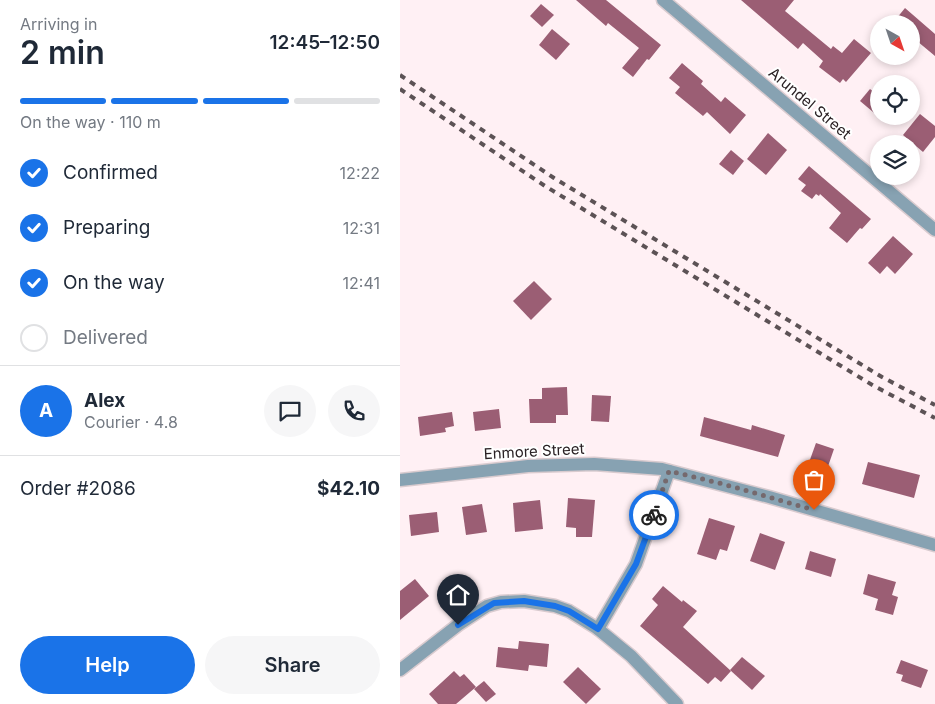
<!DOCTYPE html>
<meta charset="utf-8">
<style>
:root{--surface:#fff;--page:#f6f6f7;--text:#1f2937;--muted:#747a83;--line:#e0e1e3;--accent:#1a73e8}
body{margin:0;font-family:Inter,sans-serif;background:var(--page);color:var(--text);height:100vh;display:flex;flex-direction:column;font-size:19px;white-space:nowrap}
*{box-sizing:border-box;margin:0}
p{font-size:16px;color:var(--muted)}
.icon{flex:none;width:28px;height:28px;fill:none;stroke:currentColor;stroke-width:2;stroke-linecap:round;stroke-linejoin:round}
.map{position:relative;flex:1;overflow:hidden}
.panel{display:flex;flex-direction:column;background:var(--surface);width:400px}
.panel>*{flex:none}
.needle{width:32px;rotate:140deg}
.fabs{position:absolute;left:470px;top:15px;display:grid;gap:10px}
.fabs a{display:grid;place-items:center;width:50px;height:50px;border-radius:50%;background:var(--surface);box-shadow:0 2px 8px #0003;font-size:25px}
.pin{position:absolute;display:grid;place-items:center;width:42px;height:42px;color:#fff;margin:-51px -21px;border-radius:50% 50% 50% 0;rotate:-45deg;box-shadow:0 0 5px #0007}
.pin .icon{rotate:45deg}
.courier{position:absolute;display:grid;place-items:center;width:50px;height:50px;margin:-25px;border:4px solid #1a73e8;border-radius:50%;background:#fff;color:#222;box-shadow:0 1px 6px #0007}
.summary em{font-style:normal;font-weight:600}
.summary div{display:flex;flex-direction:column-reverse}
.summary{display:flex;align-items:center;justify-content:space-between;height:85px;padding:0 20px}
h1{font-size:32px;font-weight:600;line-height:38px}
.bar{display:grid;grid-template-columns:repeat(4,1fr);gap:8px 5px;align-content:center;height:60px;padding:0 20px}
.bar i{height:6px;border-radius:4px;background:var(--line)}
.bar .current{background:var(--accent)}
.bar p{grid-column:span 4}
.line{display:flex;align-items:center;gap:12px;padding:0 20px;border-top:1px solid var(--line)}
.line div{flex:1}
.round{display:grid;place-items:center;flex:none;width:52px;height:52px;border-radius:26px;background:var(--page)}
ol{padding:0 20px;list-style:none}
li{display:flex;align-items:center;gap:15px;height:55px}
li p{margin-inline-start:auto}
li .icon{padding:5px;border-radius:50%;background:var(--accent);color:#fff;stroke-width:4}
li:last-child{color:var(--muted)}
li i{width:28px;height:28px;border:2px solid var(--line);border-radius:50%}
.action{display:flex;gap:10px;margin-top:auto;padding:10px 20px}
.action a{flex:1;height:58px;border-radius:30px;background:var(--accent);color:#fff;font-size:20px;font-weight:600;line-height:58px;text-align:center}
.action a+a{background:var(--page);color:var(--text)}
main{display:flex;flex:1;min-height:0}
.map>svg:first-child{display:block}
</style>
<main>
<section class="panel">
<div class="summary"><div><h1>2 min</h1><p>Arriving in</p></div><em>12:45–12:50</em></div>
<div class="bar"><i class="current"></i><i class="current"></i><i class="current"></i><i></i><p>On the way · 110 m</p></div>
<ol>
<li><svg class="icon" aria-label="check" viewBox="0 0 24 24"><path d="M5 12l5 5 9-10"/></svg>Confirmed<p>12:22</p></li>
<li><svg class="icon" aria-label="check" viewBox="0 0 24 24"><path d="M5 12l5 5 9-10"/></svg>Preparing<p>12:31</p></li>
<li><svg class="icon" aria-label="check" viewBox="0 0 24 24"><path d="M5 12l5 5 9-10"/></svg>On the way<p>12:41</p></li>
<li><i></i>Delivered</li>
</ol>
<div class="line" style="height:90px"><b class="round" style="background:var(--accent);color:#fff">A</b><div><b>Alex</b><p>Courier · 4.8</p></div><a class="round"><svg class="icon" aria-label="chat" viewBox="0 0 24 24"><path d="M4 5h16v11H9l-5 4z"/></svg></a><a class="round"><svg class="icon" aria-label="phone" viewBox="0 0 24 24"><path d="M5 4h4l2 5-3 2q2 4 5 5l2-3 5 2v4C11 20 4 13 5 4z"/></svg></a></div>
<div class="line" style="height:65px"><div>Order #2086</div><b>$42.10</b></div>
<div class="action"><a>Help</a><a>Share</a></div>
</section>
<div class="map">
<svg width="535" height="704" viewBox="0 0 535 704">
<rect width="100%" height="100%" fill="#fff0f4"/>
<g fill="#9b5e74">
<path d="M176,0H206L261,45L249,60L247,59L233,77L222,68L239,48L208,23L206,26Z"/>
<path d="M341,0H394L385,11L431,49L433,46L442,53L454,39L471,53L446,82L443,79L440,83L419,67L423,61L403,43L398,49Z"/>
<path d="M141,4L154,15L142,27L130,16Z"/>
<path d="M505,8L535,34V56L511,36V24H492Z"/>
<path d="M152,29L170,44L156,60L139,45Z"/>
<path d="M282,63L303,81L301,84L321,102L325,97L346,115L330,134L307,112L303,116L275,93L280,87L269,78Z"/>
<path d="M470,89L479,96V117L460,101Z"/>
<path d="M520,114L535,126V137L523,152L503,135Z"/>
<path d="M368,133L387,150L366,175L347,159Z"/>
<path d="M331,150L344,161L333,175L319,164Z"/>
<path d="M409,166L471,219L462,229L460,228L447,243L429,228L441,213L420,194L419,196L416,194L412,199L401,191L406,185L398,179Z"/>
<path d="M493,236L513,254L495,274L487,266L480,274L468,263Z"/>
<path d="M134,281L152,299L131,320L113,301Z"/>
<path d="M167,387L168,415H156V423H130L129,399H142V388Z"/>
<path d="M192,395L211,396L209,422L191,421Z"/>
<path d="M99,409L101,428L75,431L73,412Z"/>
<path d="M52,412L54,426L45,428L46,432L20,436L18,417Z"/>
<path d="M304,417L351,430L352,425L385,435L378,457L300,436Z"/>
<path d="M416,443L434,449L425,475L407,468Z"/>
<path d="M468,462L520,475L514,498L462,484Z"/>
<path d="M168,498L195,500L192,537H176V528L166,527Z"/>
<path d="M140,500L143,529L115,532L113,503Z"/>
<path d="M82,504L87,532L66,535L62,507Z"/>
<path d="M37,512L39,532L11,536L9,515Z"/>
<path d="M309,518L335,526L327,551L320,549L316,560L297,554Z"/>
<path d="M360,533L385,542L375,570L350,561Z"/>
<path d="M410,551L436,559L431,577L405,569Z"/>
<path d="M468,574L496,582L492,595L498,597L493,615L475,610L478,599L463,594Z"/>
<path d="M15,579L29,596L0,620V591Z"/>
<path d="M263,586L282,602L283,600L297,611L283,627L331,671L321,682L315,677L308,684L240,626L258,605L252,599Z"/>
<path d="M119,641L149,644L147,667L129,665L128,671L96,667L98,647L118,649Z"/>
<path d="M342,657L365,676L352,690L330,670Z"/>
<path d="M501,660L528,670L521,688L501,681L503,675L496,673Z"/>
<path d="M178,667L201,689L186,704L163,682Z"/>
<path d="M54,671L60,677L64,674L76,687L56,704H38L29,694Z"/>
<path d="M84,681L96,694L86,702L74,689Z"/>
</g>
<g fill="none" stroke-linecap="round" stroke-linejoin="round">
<defs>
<g id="minor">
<path d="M263,0L535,230"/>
<path d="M0,480L128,466L194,464L262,469L369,497L535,545"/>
<path d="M198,629L236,564L269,471"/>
<path d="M0,670L58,625L87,606L101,602L124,601L155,606L169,611L198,629L231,656L277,704"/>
</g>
</defs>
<use href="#minor" stroke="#d9cbcf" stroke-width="15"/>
<use href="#minor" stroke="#87a2b2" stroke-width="12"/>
<g stroke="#5c5255" stroke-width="4" stroke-dasharray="6 6" stroke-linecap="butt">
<path d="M0,75L154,178L482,377L535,405"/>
<path d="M0,89L145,186L474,386L535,418"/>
</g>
</g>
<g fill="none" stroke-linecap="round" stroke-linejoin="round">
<path stroke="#75696d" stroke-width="5" stroke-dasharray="0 9" d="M254,515L269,471L323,484L414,510"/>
<path stroke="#1a73e8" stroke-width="6" d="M58,625L94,603L124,601L155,606L169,611L198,629L236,564L254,515"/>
</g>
<g text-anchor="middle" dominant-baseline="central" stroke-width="4" stroke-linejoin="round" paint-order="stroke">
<g font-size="15" fill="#2a2124" stroke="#fff">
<text transform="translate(410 103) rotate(40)">Arundel Street</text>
<text transform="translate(134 451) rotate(-3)">Enmore Street</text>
</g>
</g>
</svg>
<div class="fabs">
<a><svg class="needle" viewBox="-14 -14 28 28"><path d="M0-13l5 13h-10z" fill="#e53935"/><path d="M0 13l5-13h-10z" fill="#747a83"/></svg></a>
<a><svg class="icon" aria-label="locate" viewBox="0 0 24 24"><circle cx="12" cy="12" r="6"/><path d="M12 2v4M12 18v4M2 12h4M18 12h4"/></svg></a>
<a><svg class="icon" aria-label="layers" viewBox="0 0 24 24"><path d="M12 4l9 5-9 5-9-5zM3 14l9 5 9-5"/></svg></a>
</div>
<div class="pin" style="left:414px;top:510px;background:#ea580c"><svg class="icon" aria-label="bag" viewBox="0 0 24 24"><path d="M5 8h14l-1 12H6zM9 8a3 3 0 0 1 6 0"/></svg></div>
<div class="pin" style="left:58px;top:625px;background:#1f2937"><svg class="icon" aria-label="home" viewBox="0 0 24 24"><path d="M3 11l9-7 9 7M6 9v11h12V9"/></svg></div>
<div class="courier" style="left:254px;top:515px"><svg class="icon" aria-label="bike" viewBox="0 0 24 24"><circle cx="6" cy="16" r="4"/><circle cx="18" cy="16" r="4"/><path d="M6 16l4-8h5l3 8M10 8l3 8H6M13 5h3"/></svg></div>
</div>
</main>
